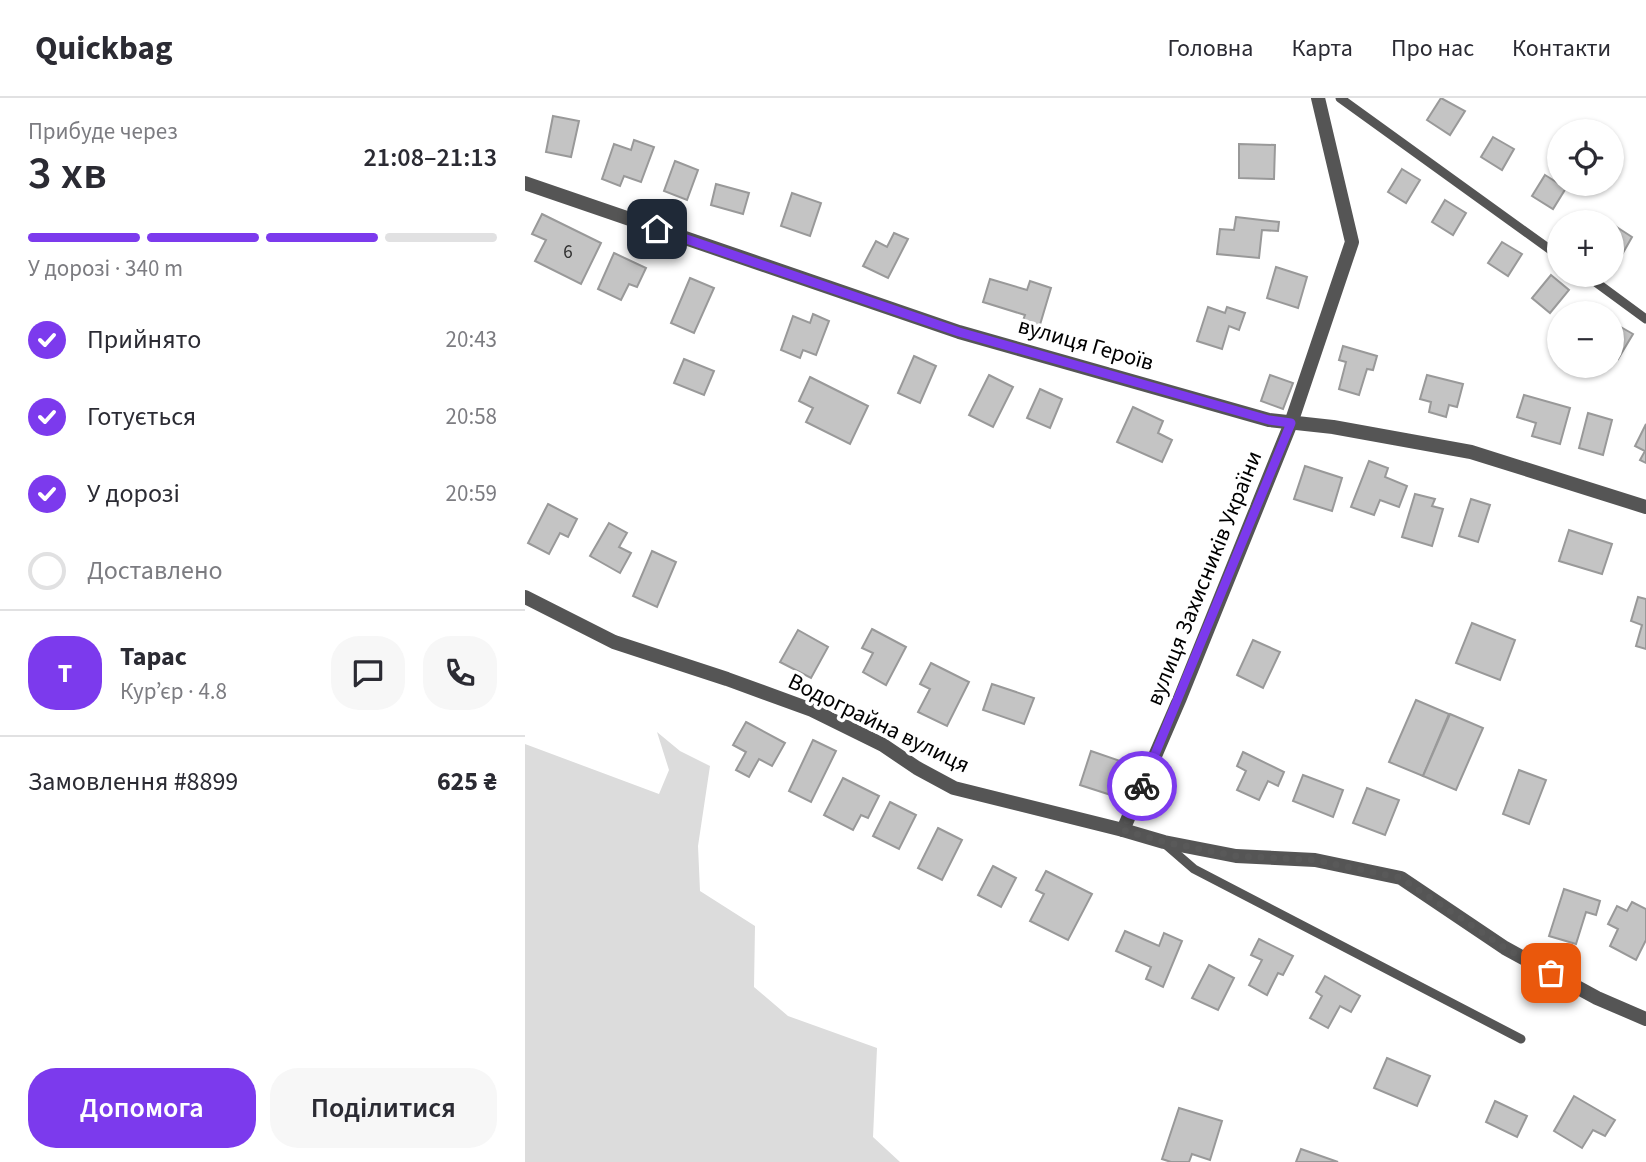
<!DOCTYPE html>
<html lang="uk">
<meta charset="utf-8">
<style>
:root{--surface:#fff;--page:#f7f7f7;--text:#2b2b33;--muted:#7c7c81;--line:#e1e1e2;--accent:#7c3aed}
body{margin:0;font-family:"Source Sans 3",sans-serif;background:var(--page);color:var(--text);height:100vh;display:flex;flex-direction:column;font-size:26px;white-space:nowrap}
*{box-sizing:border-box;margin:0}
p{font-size:23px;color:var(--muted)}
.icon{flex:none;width:38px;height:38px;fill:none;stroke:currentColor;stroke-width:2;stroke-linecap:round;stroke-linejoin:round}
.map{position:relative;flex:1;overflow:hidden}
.drawer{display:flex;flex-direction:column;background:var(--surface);width:525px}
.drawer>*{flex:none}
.controls{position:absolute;left:1022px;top:21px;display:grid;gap:14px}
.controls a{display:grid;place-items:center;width:77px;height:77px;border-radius:50%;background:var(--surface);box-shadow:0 2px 5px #0004;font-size:35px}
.pin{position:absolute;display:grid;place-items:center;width:60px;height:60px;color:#fff;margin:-30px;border-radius:14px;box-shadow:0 4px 10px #0006}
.courier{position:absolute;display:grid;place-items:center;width:70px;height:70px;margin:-35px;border:5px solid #7c3aed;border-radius:50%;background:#fff;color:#222;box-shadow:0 2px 9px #0007}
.overview em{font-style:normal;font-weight:600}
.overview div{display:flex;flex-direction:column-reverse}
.overview{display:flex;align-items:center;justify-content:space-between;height:119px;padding:0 28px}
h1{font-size:46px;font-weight:600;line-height:52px}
.bar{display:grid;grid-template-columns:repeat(4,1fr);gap:10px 7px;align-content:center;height:84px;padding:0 28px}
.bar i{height:9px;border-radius:5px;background:var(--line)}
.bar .current{background:var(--accent)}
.bar p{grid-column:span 4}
.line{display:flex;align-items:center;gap:18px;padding:0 28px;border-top:2px solid var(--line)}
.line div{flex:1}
.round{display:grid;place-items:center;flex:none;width:74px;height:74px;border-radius:28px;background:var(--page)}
ol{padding:0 28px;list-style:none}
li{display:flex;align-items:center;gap:21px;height:77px}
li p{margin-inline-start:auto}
li .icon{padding:7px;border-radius:50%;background:var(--accent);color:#fff;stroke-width:4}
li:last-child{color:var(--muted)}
li i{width:38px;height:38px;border:4px solid var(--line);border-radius:50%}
.button{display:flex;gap:14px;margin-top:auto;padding:14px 28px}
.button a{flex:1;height:80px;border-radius:28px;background:var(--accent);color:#fff;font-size:28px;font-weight:600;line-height:80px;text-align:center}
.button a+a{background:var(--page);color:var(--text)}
header{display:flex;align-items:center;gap:42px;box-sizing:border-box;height:98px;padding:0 35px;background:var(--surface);border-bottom:2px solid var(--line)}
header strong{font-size:33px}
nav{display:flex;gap:38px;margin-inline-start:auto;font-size:24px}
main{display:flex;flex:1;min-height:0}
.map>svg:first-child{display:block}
</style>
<header>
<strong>Quickbag</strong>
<nav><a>Головна</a><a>Карта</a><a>Про нас</a><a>Контакти</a></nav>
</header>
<main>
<section class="drawer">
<div class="overview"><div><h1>3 хв</h1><p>Прибуде через</p></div><em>21:08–21:13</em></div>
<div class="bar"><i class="current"></i><i class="current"></i><i class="current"></i><i></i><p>У дорозі · 340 m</p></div>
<ol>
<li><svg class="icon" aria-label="check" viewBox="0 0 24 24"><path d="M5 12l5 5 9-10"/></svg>Прийнято<p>20:43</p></li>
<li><svg class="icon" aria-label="check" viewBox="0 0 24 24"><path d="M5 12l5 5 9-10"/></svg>Готується<p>20:58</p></li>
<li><svg class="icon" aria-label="check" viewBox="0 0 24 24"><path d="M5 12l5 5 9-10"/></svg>У дорозі<p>20:59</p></li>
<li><i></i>Доставлено</li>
</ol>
<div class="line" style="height:126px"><b class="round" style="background:var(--accent);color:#fff">Т</b><div><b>Тарас</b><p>Кур’єр · 4.8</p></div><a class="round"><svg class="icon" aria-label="chat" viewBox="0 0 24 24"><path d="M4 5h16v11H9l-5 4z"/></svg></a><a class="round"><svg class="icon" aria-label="phone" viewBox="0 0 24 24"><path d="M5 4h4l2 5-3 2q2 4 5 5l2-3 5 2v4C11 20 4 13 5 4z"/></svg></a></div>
<div class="line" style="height:91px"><div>Замовлення #8899</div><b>625 ₴</b></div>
<div class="button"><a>Допомога</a><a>Поділитися</a></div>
</section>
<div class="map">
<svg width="1121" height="1064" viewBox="0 0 1121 1064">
<rect width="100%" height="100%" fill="#fff"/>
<path fill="#dcdcdc" d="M132,634L155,653L185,668L173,748L175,793L230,828L229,889L263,918L352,950L348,1039L375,1064H0V646L134,696L144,672Z"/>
<g fill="#c4c4c4" stroke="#999" stroke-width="2">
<path d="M916,0L940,13L925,37L902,22Z"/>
<path d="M28,18L54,23L46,59L21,54Z"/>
<path d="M968,39L989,51L977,72L956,59Z"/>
<path d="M109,42L129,49L116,84L99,78L95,88L77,81L89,46L106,52Z"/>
<path d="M714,46L750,47L749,81L714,80Z"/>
<path d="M150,63L173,72L162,102L139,93Z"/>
<path d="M877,71L895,82L881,105L863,94Z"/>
<path d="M1020,77L1041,90L1028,111L1007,98Z"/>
<path d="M191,86L224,95L218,116L186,107Z"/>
<path d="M267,95L296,105L285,138L256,128Z"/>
<path d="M920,102L941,115L928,137L907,124Z"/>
<path d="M17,116L76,145L56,186L10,163L21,142L7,136Z"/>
<path d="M711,119L754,124L753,133L737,132L734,160L692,156L695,131L709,132Z"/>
<path d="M1087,126L1107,139L1094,162L1087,158Z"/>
<path d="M369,135L383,141L363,180L338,168L351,143L362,149Z"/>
<path d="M977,144L997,156L983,178L963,165Z"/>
<path d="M89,155L121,170L112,189L104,186L96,202L73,191Z"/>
<path d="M751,169L782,179L773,210L742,200Z"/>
<path d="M1026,177L1044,192L1025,215L1007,200Z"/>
<path d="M165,180L189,190L169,235L146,225Z"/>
<path d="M465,181L502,192L505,183L526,190L514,230L497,225L500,217L458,204Z"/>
<path d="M683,209L700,215L702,209L720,215L714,232L704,228L697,251L672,243Z"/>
<path d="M288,216L304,223L291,257L278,252L275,260L256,252L268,218L285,225Z"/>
<path d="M1087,224L1108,236L1093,261L1087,257Z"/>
<path d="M818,248L852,258L848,272L842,271L834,297L814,291L821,264L814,262Z"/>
<path d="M389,258L411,268L395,305L373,295Z"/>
<path d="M159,261L189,273L179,297L149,285Z"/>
<path d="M464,277L488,289L468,329L444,317Z"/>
<path d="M745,277L768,285L758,311L736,303Z"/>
<path d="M902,277L938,286L932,309L924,307L921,319L904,314L906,304L895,301Z"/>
<path d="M285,279L343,308L325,346L281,324L288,310L274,303Z"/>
<path d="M515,291L537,301L525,330L502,320Z"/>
<path d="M999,297L1045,310L1035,346L1007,338L1011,325L992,319Z"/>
<path d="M608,309L638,323L633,335L647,342L637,364L592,344Z"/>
<path d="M1063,315L1087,322L1078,357L1054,350Z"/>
<path d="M1121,326V365L1115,362L1120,353L1110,348Z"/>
<path d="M844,363L863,370L860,379L882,388L874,409L855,402L849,417L826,409Z"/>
<path d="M780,368L817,380L807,413L769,401Z"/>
<path d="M890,396L910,401L907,408L918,411L907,448L877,439Z"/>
<path d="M946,401L965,407L953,444L934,438Z"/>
<path d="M23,406L52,421L43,439L35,435L24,456L3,445Z"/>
<path d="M84,425L102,435L94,449L106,455L95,475L65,458Z"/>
<path d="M1044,432L1087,446L1077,476L1034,463Z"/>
<path d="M127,453L151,464L132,509L108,498Z"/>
<path d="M1113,499L1121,501V551L1111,548L1117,527L1106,523Z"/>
<path d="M947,525L990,542L975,582L931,565Z"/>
<path d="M347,531L381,549L361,587L338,574L348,555L337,550Z"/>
<path d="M273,532L303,549L286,580L255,564Z"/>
<path d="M728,542L755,554L738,590L712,577Z"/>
<path d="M406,565L444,584L422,628L393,614L405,591L395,586Z"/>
<path d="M467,586L509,600L499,626L458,612Z"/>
<path d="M891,602L924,616L898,678L864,664Z"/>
<path d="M925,616L958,630L931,692L898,678Z"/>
<path d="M221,624L260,645L247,668L234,661L224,679L211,672L221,654L208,647Z"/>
<path d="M288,642L311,653L286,704L264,693Z"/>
<path d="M566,653L604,666L592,699L555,687Z"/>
<path d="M718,654L759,674L753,688L743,683L734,702L712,692L721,673L712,668Z"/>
<path d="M994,672L1021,682L1004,726L978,716Z"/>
<path d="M778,677L818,692L808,719L768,703Z"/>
<path d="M318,680L354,698L343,720L336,717L328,732L299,717Z"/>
<path d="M842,690L874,702L860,737L828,725Z"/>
<path d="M365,704L391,717L374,751L348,738Z"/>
<path d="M413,730L437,742L417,782L393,770Z"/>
<path d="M468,768L491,780L476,809L453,797Z"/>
<path d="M521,773L567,796L543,842L505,823L519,796L511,792Z"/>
<path d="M1039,791L1075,803L1071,817L1061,814L1051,846L1024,838Z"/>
<path d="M1107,804L1121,811V842L1111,862L1085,848L1093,831L1083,826L1092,808L1102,813Z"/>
<path d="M600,833L634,848L639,835L657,843L638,889L621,881L626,869L591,853Z"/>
<path d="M734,841L768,858L758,877L753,875L742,897L724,887L737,862L726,857Z"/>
<path d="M684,867L709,880L693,912L667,900Z"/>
<path d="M800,878L835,898L826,914L815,908L803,930L785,920L797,898L791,894Z"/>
<path d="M862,960L905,978L892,1008L849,990Z"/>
<path d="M1049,998L1090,1022L1080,1038L1068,1032L1057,1050L1029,1033Z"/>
<path d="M970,1003L1002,1018L992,1039L961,1024Z"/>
<path d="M654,1010L697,1023L685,1062L667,1056L664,1064H646L637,1061Z"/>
<path d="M776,1051L813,1064H771Z"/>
</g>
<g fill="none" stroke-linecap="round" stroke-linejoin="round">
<g stroke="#555" stroke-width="9">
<path d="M815,0L1034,158"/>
<path d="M1061,177L1121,221"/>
<path d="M639,745L669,771L996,941"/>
</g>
<g stroke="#555" stroke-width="14">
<path d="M0,85L434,234L744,322L808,329L946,354L1121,409"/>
<path d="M0,499L89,544L202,581L287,612L358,647L392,670L429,690L598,732L639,744L711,758L790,762L876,780L980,850L1072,900L1121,921"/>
<path d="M598,732L655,600L766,325L827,144L793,0"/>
</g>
</g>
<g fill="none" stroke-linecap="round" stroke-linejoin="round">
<path stroke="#595959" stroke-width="7" stroke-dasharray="0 12.6" d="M617,688L598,732L639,744L711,758L790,762L876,780L980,850L1026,875"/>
<path stroke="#7c3aed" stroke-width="9" d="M132,131L434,234L744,322L766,325L617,688"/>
</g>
<g text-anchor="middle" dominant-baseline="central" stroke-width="7" stroke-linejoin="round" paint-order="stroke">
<g font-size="19" fill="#313131">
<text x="43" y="154">6</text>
</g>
<g font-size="23" fill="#000" stroke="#fff">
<text transform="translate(561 246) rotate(16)">вулиця Героїв</text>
<text transform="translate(679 480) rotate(-68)">вулиця Захисників України</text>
<text transform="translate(354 625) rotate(26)">Водограйна вулиця</text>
</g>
</g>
</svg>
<div class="controls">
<a><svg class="icon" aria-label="locate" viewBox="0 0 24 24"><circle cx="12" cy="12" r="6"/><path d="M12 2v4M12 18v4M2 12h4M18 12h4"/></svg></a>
<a>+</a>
<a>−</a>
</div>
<div class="pin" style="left:1026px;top:875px;background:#ea580c"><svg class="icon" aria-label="bag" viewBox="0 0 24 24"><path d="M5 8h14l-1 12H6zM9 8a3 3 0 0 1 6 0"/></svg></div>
<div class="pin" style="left:132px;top:131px;background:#1f2937"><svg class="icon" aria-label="home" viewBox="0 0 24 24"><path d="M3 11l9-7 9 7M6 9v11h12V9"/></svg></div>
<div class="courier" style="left:617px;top:688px"><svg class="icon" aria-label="bike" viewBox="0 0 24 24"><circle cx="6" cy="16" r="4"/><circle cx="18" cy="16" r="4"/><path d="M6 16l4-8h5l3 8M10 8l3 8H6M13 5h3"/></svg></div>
</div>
</main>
